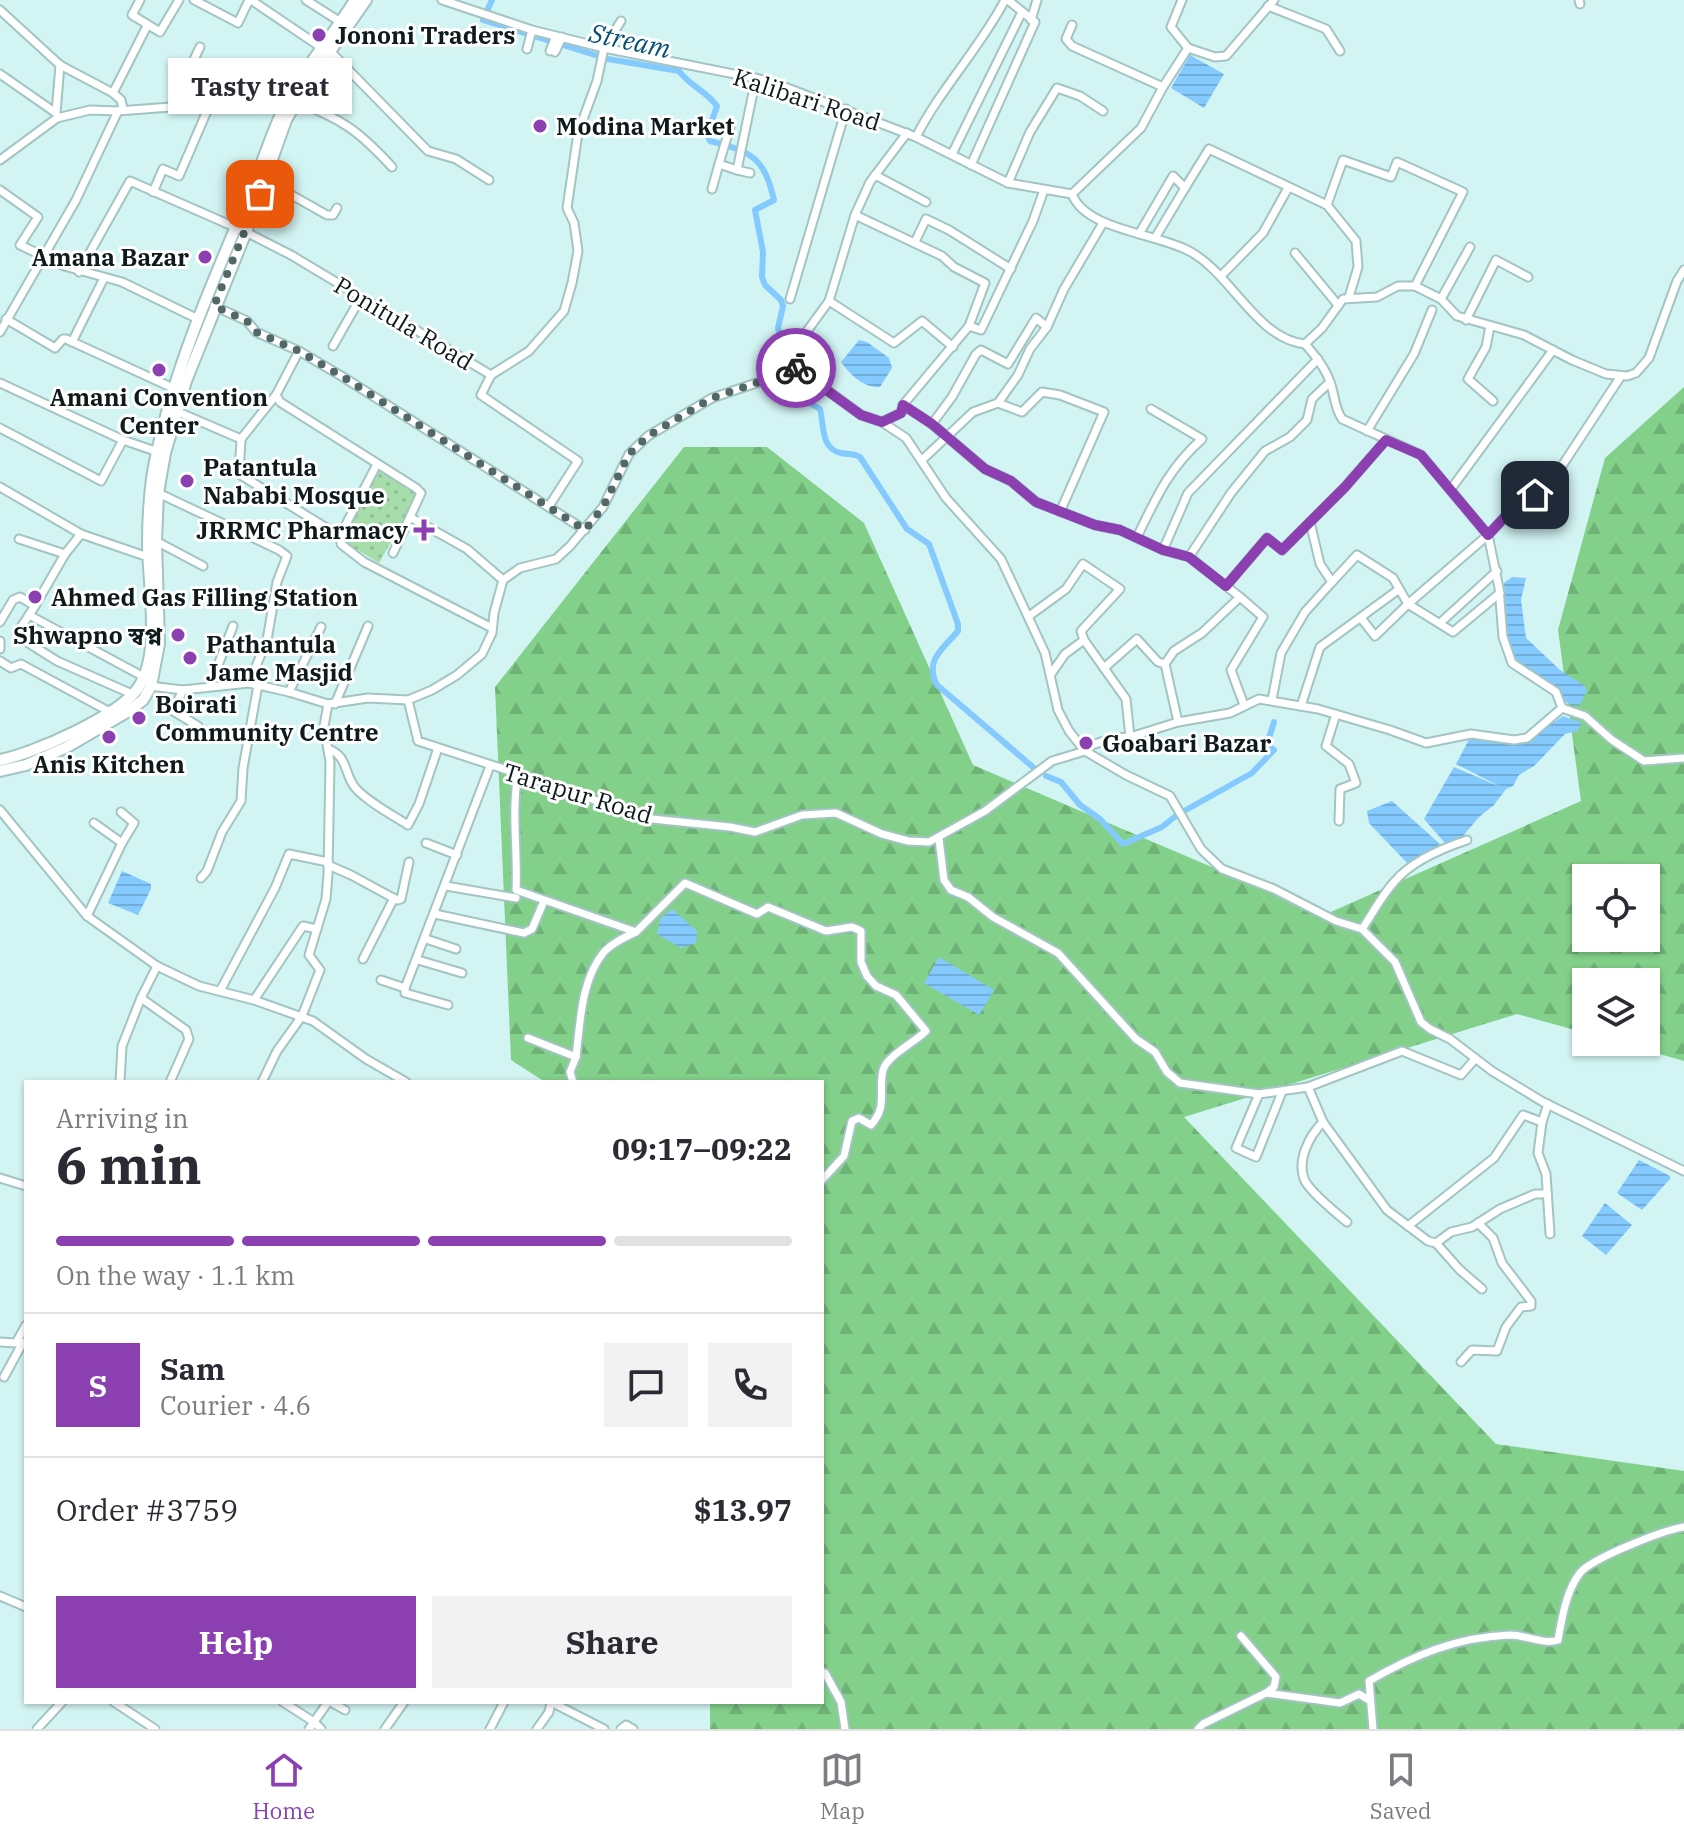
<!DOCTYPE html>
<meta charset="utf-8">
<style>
:root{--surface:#fff;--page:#f2f2f3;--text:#2b2b33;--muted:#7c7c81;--line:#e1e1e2;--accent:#8b3fb0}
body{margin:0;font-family:"IBM Plex Serif","Noto Sans Bengali",serif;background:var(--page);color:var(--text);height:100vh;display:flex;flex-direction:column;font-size:30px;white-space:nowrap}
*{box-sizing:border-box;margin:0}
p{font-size:26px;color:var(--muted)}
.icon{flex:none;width:44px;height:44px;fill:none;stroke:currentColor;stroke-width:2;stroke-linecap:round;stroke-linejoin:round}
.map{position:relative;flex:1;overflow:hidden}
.details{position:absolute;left:24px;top:1080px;width:800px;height:624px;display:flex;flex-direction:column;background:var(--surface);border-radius:0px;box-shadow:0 2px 6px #0004}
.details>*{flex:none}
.buttons{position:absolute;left:1572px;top:864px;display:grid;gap:16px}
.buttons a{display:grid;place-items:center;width:88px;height:88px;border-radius:0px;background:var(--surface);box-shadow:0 2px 6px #0004;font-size:40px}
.pin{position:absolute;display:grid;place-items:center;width:68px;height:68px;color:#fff;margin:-34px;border-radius:16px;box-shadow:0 4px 12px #0006}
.courier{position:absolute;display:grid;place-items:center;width:80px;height:80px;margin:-40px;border:6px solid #8b3fb0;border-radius:50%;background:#fff;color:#222;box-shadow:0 2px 10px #0007}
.bubble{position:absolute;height:56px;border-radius:0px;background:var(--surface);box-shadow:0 2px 6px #0004;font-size:26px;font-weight:700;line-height:56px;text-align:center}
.head em{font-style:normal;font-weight:700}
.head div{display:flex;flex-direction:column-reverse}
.head{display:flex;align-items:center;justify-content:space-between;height:136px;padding:0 32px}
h1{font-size:52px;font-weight:700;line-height:60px}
.bar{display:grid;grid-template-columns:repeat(4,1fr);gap:12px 8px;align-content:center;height:96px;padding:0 32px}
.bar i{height:10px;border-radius:6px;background:var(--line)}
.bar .active{background:var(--accent)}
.bar p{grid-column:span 4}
.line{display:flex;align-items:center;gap:20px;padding:0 32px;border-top:2px solid var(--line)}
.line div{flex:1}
.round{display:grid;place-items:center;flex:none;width:84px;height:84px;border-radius:0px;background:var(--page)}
.cta{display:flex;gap:16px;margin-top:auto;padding:16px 32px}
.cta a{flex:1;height:92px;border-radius:0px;background:var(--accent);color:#fff;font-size:32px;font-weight:700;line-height:92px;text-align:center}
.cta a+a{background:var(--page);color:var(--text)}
.dock{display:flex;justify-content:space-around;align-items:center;height:112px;border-top:2px solid var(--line);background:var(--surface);font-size:22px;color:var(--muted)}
.dock a{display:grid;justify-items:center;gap:4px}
.dock .active{color:var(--accent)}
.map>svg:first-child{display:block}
</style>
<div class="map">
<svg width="1684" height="1729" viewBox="0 0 1684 1729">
<defs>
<pattern id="forest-firs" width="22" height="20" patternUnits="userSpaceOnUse" patternTransform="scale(2)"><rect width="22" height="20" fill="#82d089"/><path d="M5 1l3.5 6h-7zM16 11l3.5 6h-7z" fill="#6fb276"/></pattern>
<pattern id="park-dots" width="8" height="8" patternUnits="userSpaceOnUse" patternTransform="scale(2)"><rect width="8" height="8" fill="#a7ddab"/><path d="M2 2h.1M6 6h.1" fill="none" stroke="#8fbd93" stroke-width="1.8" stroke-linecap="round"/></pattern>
<pattern id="water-rules" width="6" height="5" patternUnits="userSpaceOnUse" patternTransform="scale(2)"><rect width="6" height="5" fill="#85cafe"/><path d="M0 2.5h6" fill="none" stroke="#72add9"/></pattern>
</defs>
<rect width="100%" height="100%" fill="#d2f4f3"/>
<path fill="url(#forest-firs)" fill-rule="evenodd" d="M1684,387V1061L1617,1042H1646V982H1586V1033L1517,1014L1184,1117L1496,1444L1684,1471V1729H710V1702H822V1082H545L511,1060L495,687L684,447H767L864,523L973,765L1324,915L1581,801L1558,630L1605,458ZM1586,878H1646V938H1586Z"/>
<path fill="url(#park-dots)" d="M381,468L418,494L379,563L343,541Z"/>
<g fill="url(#water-rules)">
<path d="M1190,55L1224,74L1204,108L1171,88Z"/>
<path d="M859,340L867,342L889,358L892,368L880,387C864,388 850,375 841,362Z"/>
<path d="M1512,577L1526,578L1521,600L1526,638L1560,670L1585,686L1587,691L1579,706L1567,703L1557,691L1518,665L1508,650L1504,583Z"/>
<path d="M1563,716L1582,723L1577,731L1565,734L1534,766L1519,775L1513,786L1506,789L1494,805L1479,817L1463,836L1445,843L1424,819L1454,767L1501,787L1456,764L1472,734L1530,739Z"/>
<path d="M1392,801L1440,844L1409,865L1369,823L1367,811Z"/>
<path d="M122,871L151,884V889L138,915L108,903Z"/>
<path d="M672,909L697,931L696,943L681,948L657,934L660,919Z"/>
<path d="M939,957L994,990L979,1015L924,983Z"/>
<path d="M1639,1160L1670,1176V1179L1642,1210L1617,1193Z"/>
<path d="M1605,1203L1632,1225L1606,1255L1582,1236Z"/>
</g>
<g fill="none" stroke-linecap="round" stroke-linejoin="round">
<g stroke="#85cafe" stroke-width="6">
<path d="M492,0L483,20L608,59L679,71C690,86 706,91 717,106L707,135L710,141C752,152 764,157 774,200L755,210L763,252L762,277L765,285L781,300L783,306L778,328L781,340L771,365L781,383L789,391L820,409C824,423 820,449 841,453C849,455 853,453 860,457L907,529L929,544L958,624V631C943,649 924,660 937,685L1034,768"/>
<path d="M1046,776L1061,782L1080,805L1100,819L1123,844L1162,827L1177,815L1252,773L1274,750L1270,747L1269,738L1274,722"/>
</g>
<defs>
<g id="street">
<path d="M140,0L132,15L160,32L179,0"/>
<path d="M194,0L238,23L249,0"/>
<path d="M251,0L322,48"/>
<path d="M306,0L339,21"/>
<path d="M442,0L532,30L604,48L769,81L916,137L1008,183L1072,194"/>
<path d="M1182,0L1171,27L1188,48"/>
<path d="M1579,0L1580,4"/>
<path d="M1268,6L1326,29L1340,51"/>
<path d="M0,10L60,65L113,93L121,100L123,109"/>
<path d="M1031,20L1037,0"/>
<path d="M1072,25L1066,39L1072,46L1163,87"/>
<path d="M527,49L532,30"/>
<path d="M550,51L556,36"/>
<path d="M331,52L428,151L456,159L489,180"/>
<path d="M555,52L562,37"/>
<path d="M0,74L56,113L60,65"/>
<path d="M113,93L147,26"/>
<path d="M297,102C342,119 359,131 392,167"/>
<path d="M171,107L200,47"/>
<path d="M730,127L719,164L737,170"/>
<path d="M916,137C941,88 980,48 1005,0"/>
<path d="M952,154L1022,12"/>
<path d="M0,160L57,118L90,110L118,111L210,104H286"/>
<path d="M971,165L1035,22L1008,0"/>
<path d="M750,173L737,170L756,78"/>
<path d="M875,175L926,202"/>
<path d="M265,180L327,215H333L337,208"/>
<path d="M1008,183L1030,132L1057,88L1080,96L1103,111"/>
<path d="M712,189L719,164"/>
<path d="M0,190L38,217L20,245L64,266L122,282L198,319"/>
<path d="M153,192L163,169L179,176L210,104"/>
<path d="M1072,194C1086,231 1159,233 1191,252C1232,275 1257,339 1305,344L1322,328L1343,299L1377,297L1398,286H1415L1441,299L1457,316L1524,335L1572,360L1606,374L1627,376L1636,373L1649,358L1677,281L1684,270"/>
<path d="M1072,194L1141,128L1163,87L1188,48L1215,57L1226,56L1274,0"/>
<path d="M1327,205L1343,160L1391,177L1397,162L1463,192L1415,286"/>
<path d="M855,215L942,256L954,267L985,283L969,326L903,405L901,413L882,422"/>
<path d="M1139,234L1173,176L1185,188L1209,149L1327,205L1356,241L1358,267L1349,297"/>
<path d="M1155,238L1185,188"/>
<path d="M915,242L926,219L949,230L1011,269"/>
<path d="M1295,253L1338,305"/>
<path d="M79,272L130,181L246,232L291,255L491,375"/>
<path d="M1221,276L1263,233L1288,188"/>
<path d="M790,299L846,109"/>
<path d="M1441,299L1470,247"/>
<path d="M829,301L894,343L922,321L953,347"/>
<path d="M214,306L247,321L256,332L299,351L343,377L585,530"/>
<path d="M6,319L55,348L63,339H66L173,388"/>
<path d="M1466,320L1496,260L1528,277"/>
<path d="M969,326L981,330L1033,221L1044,190"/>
<path d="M1490,326L1486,347L1468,379L1493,401"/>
<path d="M0,332L76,200L118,111"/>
<path d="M72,342L104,278"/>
<path d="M1305,344C1315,355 1325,367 1330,382C1335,395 1334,407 1342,419L1421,455L1488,535L1499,588L1503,637L1512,663L1556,692L1562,708"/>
<path d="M333,346L361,297"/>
<path d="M299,351L276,395L280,402L416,488L421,493L410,517L467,549L503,580"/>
<path d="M786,360L861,415L882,422L906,438L946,498L1001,559L1045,653L1058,710L1069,731L1085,751L1092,745L1113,738L1130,737L1178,722L1230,713L1259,699L1318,709L1390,730L1426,743L1471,734L1514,740L1527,738L1562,708L1585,716L1612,740L1644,761L1684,758"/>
<path d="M491,375L529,351L564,311L572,283L578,251L574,223L567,208L578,133L597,81L604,48L621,21"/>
<path d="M491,375L481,395L578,461L549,506"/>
<path d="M0,383L123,440"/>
<path d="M998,403L1022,412L1042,392L1060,395L1104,412L1060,512"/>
<path d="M903,405L932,424L985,469L1011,481L1036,502L1095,525L1120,530L1163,550L1189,557L1240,597L1202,633L1174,651L1165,664L1178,722"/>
<path d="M176,411L241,439L276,395"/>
<path d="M932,424L952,397L976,354L981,350L1008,364L1036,318L1047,327"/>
<path d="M0,428L101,481L123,440L158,452"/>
<path d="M1367,431L1414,354L1432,310"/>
<path d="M241,439L239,474L338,535"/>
<path d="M922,460L973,412L998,403L1018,375L1030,349L1047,327L1064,289L1103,223"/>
<path d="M377,464L341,534V544L364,562L492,628"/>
<path d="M0,487L81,534L148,557"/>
<path d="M1451,489L1553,350"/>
<path d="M158,493L279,550L287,556L277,582L267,640L249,683"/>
<path d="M1137,537C1156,498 1169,468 1202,439L1151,409"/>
<path d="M19,539L65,554"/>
<path d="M156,541L203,566"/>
<path d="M1163,550L1188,493L1318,359"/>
<path d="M393,553L410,517"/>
<path d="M1189,557L1231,493L1265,451L1290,437L1307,420L1312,399L1330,382"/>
<path d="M1332,582L1357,555L1393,578L1408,604L1453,632L1500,593"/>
<path d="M1226,586L1267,538L1282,550L1345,487L1386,440"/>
<path d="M1240,597L1263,617L1231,670L1244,705"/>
<path d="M35,606L65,554L81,534"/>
<path d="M29,615L17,633L19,637L57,661L132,694"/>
<path d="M1029,616L1066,589L1083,564L1120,589L1081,631L1084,640L1065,654L1051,674"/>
<path d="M1361,618L1375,636L1408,604L1488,535L1516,505L1535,495L1556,475L1621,376"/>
<path d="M0,622L13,600L20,597L35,606L29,615L144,677"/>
<path d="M1440,623L1497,571"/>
<path d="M1084,640L1126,699L1130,737"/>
<path d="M0,641V649"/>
<path d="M0,661L11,668L21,664L108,711"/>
<path d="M1104,668L1137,639L1158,662L1165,664"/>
<path d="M149,686L183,690L249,683L289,692L328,704L368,698L408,700L432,690L457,675L482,654L492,633L494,613L503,580L520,568L556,559L570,546L603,507L629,454L648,436L712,398L765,380L786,360L829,301L855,215L870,182L907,133"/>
<path d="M210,686L233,626"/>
<path d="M183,690L173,711L198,726"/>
<path d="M289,692L321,627"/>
<path d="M408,700L418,741L562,788L642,818L730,827L755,832L802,815L836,813L882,834L908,841L929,842L985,811L1052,761L1085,751L1126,775L1170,796L1201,849L1222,869L1274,889L1336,921L1362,929L1395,962L1421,1022L1430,1029L1450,1039L1492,1071L1543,1102L1684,1171"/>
<path d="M1272,700L1281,653L1305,612L1332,582L1320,564L1310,522"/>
<path d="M335,704L368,626"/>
<path d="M1301,706L1320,647L1398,590"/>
<path d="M1336,714L1326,746L1349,764L1356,783L1340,789L1339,821"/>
<path d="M328,749C346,755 344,769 352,783C359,797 394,816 408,825L419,804L438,748"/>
<path d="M518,774C511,813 518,851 516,890L636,932L685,883L757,914L768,907L826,931L852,927L861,931V962L867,976L876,986L896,995L926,1031C915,1042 887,1056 883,1070C878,1092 888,1106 871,1125L859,1118L852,1121L844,1156L822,1180"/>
<path d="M0,810L87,916L157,966L199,986L254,1000L313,1021L366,1059L406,1082"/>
<path d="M121,812L134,823L122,843"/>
<path d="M939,839L944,880L951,890L968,897L993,917L1058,953L1136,1039L1155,1052L1167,1072L1180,1083L1259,1094L1308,1087"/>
<path d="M426,843L457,855"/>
<path d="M328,865L351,875L397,900L401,899L409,862"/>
<path d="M201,878L207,871L222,832L241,801L243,768L258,685"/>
<path d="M446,886L516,898"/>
<path d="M435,914L524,933L532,929L544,901"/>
<path d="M87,916L122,843L94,823"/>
<path d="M1362,929C1373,913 1382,895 1395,881C1412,861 1443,848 1467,840"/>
<path d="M426,939L456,949"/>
<path d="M363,959L394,898"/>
<path d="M418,960L462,973"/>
<path d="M381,980L405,988L490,766"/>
<path d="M405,988V993L448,1005"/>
<path d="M220,991L275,888L289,854L328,862"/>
<path d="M141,998L186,1030L189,1039L170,1082"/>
<path d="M254,1000L303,926L317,929"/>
<path d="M528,1038L576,1057L570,1072L573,1082"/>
<path d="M576,1057C580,1024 581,979 604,952C612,943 625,937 636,932"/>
<path d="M1475,1059L1461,1075L1402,1051L1308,1087L1323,1122L1387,1210L1428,1241L1436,1243L1451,1232L1472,1227L1500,1209L1535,1194H1547"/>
<path d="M120,1082L122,1046L141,998L157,966"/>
<path d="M262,1082L277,1051L302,1016L320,970L309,955L326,899L328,874L330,762L324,726L328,704"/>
<path d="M1259,1094L1236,1148L1256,1157L1282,1092"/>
<path d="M1548,1104L1542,1122L1538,1153L1546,1174L1550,1234"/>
<path d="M1323,1122C1309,1136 1296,1161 1305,1181C1311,1192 1336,1213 1347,1222"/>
<path d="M0,1178L26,1186"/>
<path d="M1408,1226L1494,1158L1523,1115L1542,1122"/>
<path d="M1436,1243L1459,1269L1482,1289"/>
<path d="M0,1342L16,1343L26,1325"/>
<path d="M1461,1362L1472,1350L1497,1351L1506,1327L1521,1307L1531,1306V1301L1502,1263L1493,1238L1478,1223"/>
<path d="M4,1377L22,1344L26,1341"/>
<path d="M0,1596L26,1607"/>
<path d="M1241,1636L1276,1677L1274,1687L1266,1693"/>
<path d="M822,1672L825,1673L841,1702L845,1729"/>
<path d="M114,1702L155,1729"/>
<path d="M283,1702L314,1722L309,1729"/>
<path d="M331,1702L345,1710"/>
<path d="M553,1703L604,1729"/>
<path d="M37,1729L62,1702"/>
<path d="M321,1729L314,1722L328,1702"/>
<path d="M385,1729L404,1702"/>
<path d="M490,1729L504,1702"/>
<path d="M537,1729L549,1712L551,1702"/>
<path d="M621,1729L626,1725L633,1729"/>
<path d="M1198,1729L1203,1724L1266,1693L1340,1703L1359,1694L1369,1700"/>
<path d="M1373,1729L1369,1681C1414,1655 1457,1637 1510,1635C1526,1635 1543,1645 1558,1640C1562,1618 1566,1591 1580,1573C1592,1558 1664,1530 1684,1527"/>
</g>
<g id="primary">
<path d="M0,760C33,754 120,715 138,688C162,654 148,584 148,544C148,511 150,479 158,448C178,358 216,275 251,191C264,159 274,125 290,95C309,62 335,33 355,0"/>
<path d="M0,771L26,765L67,747L127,712L143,700L151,686L159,644L156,541L158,493L165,453L186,381L246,232L286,120L306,86L366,0"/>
</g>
</defs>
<use href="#street" stroke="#a3c4c3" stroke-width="11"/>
<use href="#primary" stroke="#a3c4c3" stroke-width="14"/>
<use href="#street" stroke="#fff" stroke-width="7"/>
<use href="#primary" stroke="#fff" stroke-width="10"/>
</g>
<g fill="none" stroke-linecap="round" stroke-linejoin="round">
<path stroke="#536766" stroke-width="8" stroke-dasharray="0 14.4" d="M260,194L214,306L247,321L256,332L299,351L343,377L585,530L603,507L629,454L648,436L712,398L765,380L786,360L796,368"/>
<path stroke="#8b3fb0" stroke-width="10" d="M796,368L861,415L882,422L901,413L903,405L932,424L985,469L1011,481L1036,502L1095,525L1120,530L1163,550L1189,557L1226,586L1267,538L1282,550L1345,487L1386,440L1421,455L1488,535L1516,505L1535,495"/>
</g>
<g fill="#8b3fb0" stroke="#fff" stroke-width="3">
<circle cx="319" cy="35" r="8"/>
<circle cx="540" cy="126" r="8"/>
<circle cx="205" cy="257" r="8"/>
<circle cx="159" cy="370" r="8"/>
<circle cx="187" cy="481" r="8"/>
<path d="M420 518h8v8h8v8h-8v8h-8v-8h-8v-8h8z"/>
<circle cx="35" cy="597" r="8"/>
<circle cx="178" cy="635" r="8"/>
<circle cx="190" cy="658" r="8"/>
<circle cx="139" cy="718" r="8"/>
<circle cx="109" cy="737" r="8"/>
<circle cx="1086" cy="743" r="8"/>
</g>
<g text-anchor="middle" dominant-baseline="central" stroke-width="6" stroke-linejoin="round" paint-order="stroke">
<g font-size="24" font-weight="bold" fill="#0e1b1a" stroke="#fff" text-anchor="start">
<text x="335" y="35">Jononi Traders</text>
<text x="556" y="126">Modina Market</text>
<text x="189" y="257" text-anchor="end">Amana Bazar</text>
<text x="159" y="397" text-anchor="middle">Amani Convention<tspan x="159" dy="28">Center</tspan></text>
<text x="203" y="467">Patantula<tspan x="203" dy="28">Nababi Mosque</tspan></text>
<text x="408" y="530" text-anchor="end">JRRMC Pharmacy</text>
<text x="51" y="597">Ahmed Gas Filling Station</text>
<text x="162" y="635" text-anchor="end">Shwapno স্বপ্ন</text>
<text x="206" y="644">Pathantula<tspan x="206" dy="28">Jame Masjid</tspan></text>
<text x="155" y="704">Boirati<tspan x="155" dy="28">Community Centre</tspan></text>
<text x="1102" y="743">Goabari Bazar</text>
<text x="109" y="764" text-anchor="middle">Anis Kitchen</text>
</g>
<g font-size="24" fill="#0e1b1a" stroke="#fff">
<text transform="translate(807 99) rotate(18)">Kalibari Road</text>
<text transform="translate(404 323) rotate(31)">Ponitula Road</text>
<text transform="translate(578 793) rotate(17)">Tarapur Road</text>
</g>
<g font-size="26" font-style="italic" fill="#044e76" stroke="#fff">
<text transform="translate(630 40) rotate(12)">Stream</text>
</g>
</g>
</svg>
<div class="buttons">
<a><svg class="icon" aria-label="locate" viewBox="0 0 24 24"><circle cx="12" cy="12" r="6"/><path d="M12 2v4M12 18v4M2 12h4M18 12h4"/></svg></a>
<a><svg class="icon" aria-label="layers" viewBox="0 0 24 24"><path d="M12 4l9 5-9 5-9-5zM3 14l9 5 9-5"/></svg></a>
</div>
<div class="pin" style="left:260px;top:194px;background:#ea580c"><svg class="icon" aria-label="bag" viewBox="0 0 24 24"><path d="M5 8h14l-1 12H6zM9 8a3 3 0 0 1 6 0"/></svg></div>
<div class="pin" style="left:1535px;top:495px;background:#1f2937"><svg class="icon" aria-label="home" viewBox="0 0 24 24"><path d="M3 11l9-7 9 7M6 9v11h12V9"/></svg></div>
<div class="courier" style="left:796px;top:368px"><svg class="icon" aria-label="bike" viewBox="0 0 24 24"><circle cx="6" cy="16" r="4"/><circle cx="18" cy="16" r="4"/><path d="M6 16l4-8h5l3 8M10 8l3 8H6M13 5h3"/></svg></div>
<div class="bubble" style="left:168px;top:58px;width:184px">Tasty treat</div>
<section class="details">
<div class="head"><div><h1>6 min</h1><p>Arriving in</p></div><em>09:17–09:22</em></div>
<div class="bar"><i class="active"></i><i class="active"></i><i class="active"></i><i></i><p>On the way · 1.1 km</p></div>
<div class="line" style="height:144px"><b class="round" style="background:var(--accent);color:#fff">S</b><div><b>Sam</b><p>Courier · 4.6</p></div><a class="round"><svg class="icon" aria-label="chat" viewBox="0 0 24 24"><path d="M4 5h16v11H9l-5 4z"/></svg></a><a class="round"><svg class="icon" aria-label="phone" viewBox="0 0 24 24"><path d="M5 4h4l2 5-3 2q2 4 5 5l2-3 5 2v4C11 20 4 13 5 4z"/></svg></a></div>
<div class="line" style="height:104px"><div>Order #3759</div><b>$13.97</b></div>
<div class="cta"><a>Help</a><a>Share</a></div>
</section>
</div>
<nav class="dock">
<a class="active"><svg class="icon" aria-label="home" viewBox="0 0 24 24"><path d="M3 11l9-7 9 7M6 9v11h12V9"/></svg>Home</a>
<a><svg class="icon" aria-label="map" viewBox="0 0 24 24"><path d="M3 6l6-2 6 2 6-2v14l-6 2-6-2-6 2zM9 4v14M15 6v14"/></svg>Map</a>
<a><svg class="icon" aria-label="saved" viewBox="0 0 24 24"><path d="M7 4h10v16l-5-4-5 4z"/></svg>Saved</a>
</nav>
